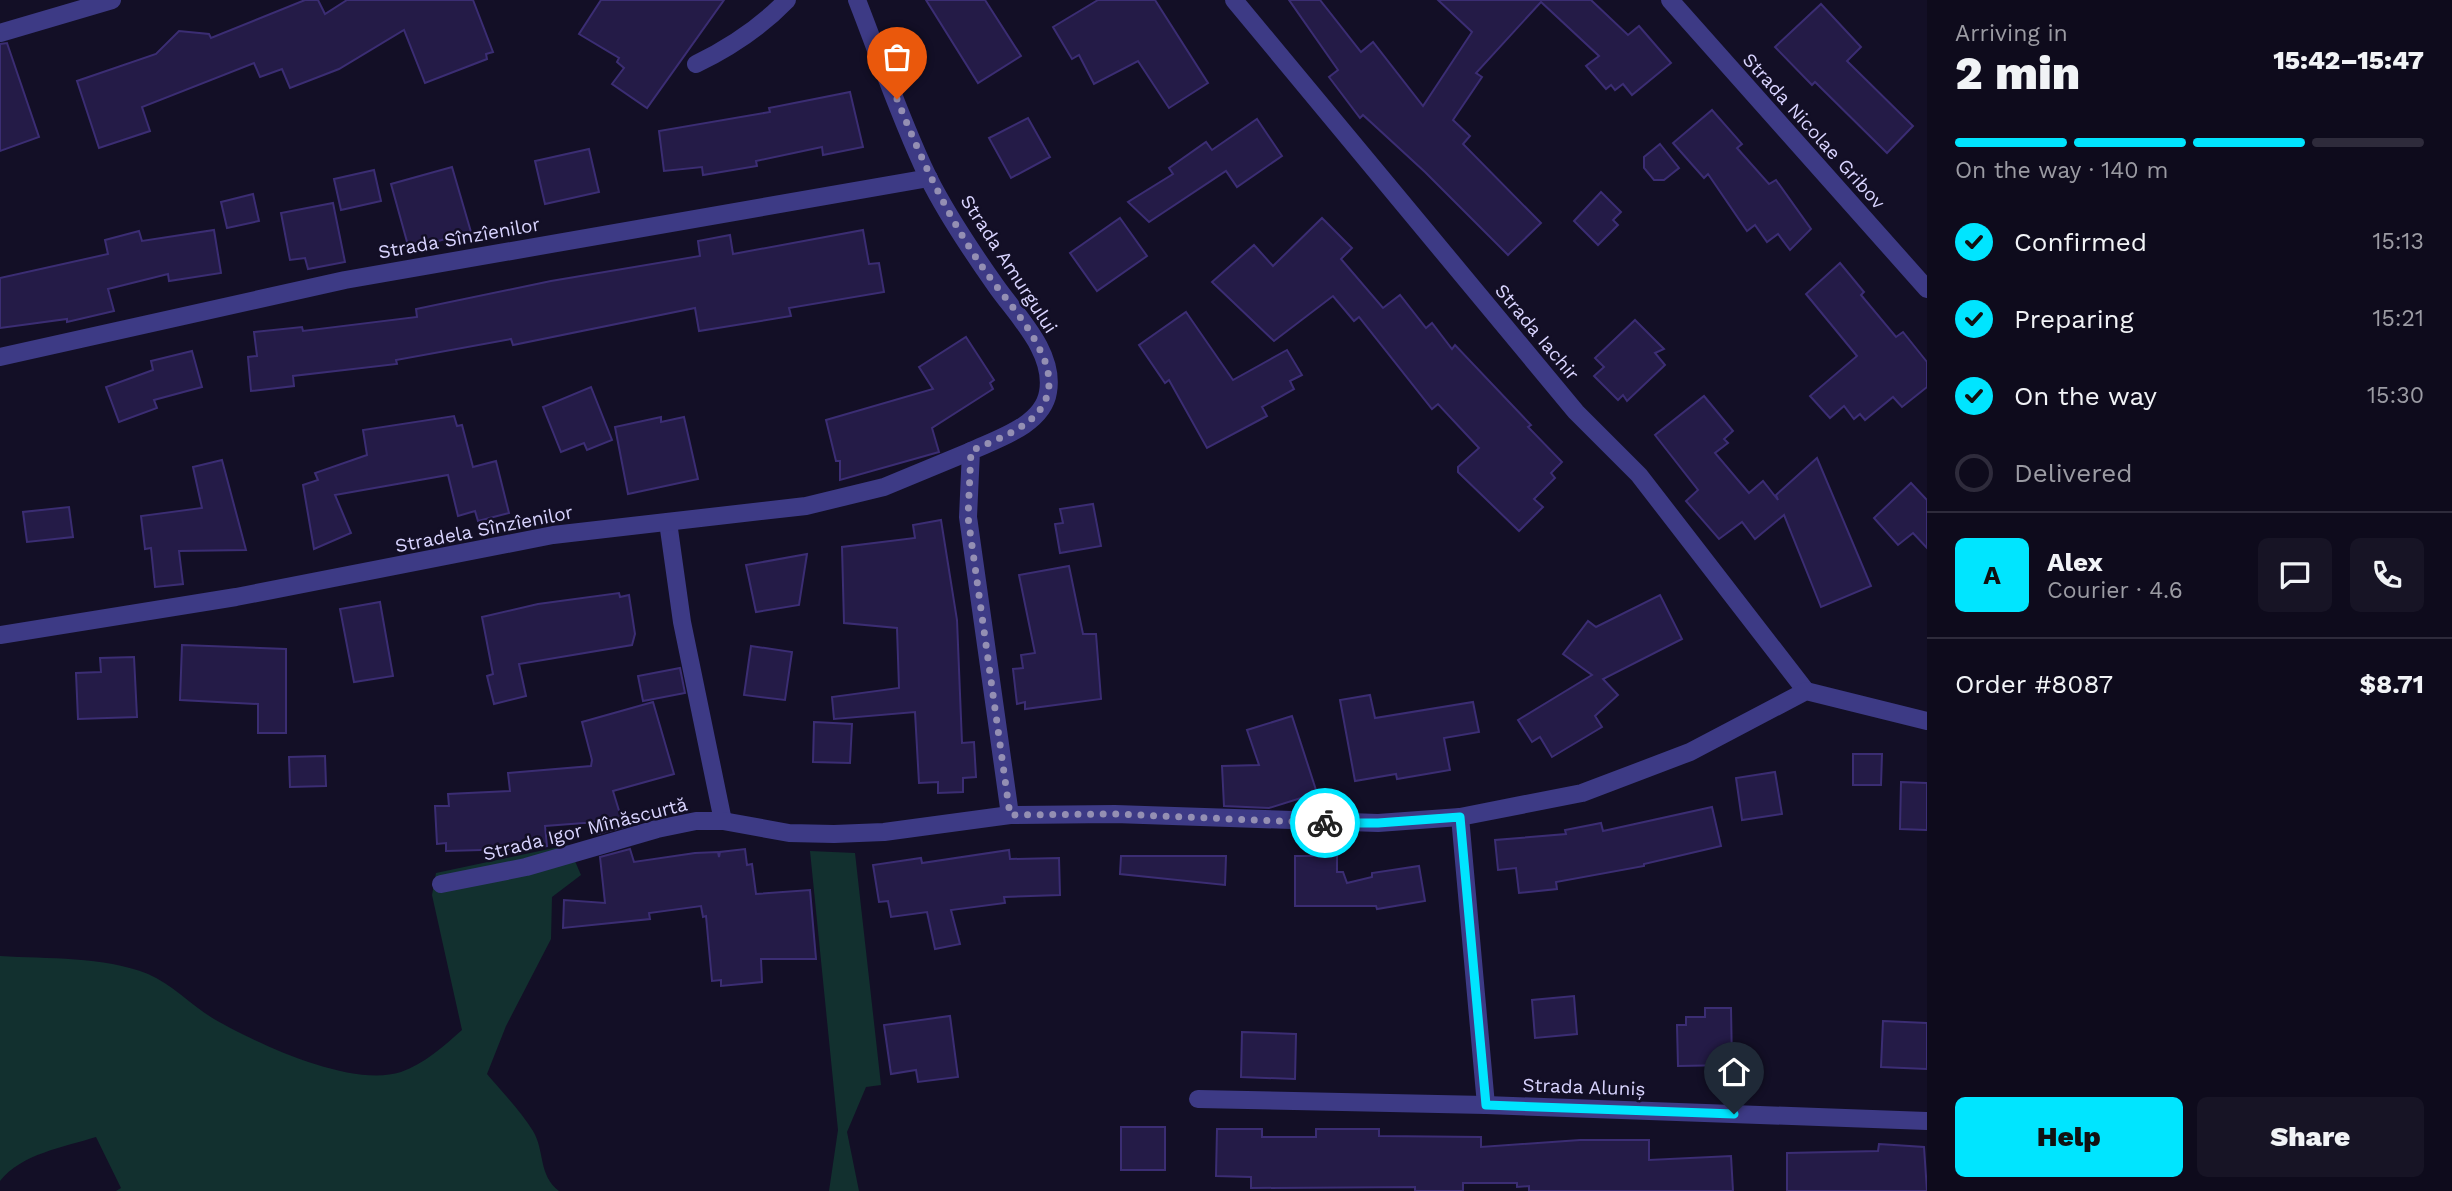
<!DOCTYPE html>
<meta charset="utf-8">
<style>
:root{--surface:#0e0b1c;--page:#171425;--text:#f1f3f6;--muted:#9b9ba3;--line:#2e2b3b;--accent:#00e5ff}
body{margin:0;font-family:"Work Sans",sans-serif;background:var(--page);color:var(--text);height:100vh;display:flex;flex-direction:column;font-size:26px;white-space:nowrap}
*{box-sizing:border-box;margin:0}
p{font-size:23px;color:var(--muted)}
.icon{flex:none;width:38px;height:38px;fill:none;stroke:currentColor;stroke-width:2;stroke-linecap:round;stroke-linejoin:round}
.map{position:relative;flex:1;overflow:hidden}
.drawer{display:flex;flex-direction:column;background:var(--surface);width:525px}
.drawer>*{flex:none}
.pin{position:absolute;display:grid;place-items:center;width:60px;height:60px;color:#fff;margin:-72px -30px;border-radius:50% 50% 50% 0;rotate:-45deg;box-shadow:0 0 7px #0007}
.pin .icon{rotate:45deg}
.courier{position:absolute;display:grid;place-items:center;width:70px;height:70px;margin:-35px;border:5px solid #00e5ff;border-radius:50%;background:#fff;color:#222;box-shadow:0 2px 9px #0007}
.summary em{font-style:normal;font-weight:800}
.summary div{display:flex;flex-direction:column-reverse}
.summary{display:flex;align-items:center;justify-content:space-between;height:119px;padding:0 28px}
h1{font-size:46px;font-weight:800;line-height:52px}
.bar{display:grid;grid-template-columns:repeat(4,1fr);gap:10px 7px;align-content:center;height:84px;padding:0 28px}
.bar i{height:9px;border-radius:5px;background:var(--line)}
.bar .selected{background:var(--accent)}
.bar p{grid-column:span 4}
.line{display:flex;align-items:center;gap:18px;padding:0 28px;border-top:2px solid var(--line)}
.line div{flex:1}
.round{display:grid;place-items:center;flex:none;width:74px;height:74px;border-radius:10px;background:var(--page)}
ol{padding:0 28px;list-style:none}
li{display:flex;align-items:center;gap:21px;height:77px}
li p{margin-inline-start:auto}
li .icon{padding:7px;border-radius:50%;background:var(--accent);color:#111;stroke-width:4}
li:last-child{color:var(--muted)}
li i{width:38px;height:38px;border:4px solid var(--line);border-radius:50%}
.primary-button{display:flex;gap:14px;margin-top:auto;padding:14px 28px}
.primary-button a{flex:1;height:80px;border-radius:10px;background:var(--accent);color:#111;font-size:28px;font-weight:800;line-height:80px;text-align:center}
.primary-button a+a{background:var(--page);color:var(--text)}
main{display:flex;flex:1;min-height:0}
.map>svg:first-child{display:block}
</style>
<main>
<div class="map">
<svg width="1927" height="1191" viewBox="0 0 1927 1191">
<rect width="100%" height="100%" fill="#130f26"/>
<g fill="#12302f">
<path d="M568,845L581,875L552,897L551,939L506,1026L487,1074C502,1092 521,1111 533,1131C545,1151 538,1175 559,1191H116L121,1188L96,1137C64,1147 21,1154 0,1181V956C48,959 103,956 148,974C172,984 192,1006 214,1019C258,1044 351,1088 401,1072C424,1064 444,1046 462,1030L432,895L436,873Z"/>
<path d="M810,851L855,853L881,1085L866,1087L847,1132L859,1191H829L838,1130Z"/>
</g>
<g fill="#241b47" stroke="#3b2d73" stroke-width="2">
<path d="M305,0H318L325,14L347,0H473L493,52L486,54L487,59L425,83L404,30L339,69L290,88L282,69L260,77L254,63L142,107L150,131L99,148L77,81L156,54L179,31L209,34L211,38Z"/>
<path d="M601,0H724L647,108L612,84L624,68L617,62L619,58L579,34Z"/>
<path d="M926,0H985L1021,56L978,83Z"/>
<path d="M1098,0H1155L1208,83L1169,108L1138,61L1094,84L1079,55L1072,59L1053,27Z"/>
<path d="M1289,0H1320L1361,52L1373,42L1423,106L1472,32L1438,0H1591L1628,35L1639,26L1671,63L1632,95L1623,84L1615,90L1611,85L1606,89L1586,66L1599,56L1541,2L1476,73L1482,77L1453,120L1470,136L1463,144L1541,223L1508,255L1425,172L1363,115L1360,118L1329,77L1338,70Z"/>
<path d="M1821,4L1861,47L1847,61L1913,126L1887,153L1815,82L1812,85L1775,47Z"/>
<path d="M7,43L39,137L0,151V44Z"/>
<path d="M850,92L863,147L823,155L822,147L756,161L757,166L703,175L702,167L664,171L659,131L770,112L769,108Z"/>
<path d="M1712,110L1742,144L1737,148L1769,184L1776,180L1811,229L1790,250L1778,234L1767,242L1755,225L1747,231L1708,174L1704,178L1673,143Z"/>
<path d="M1028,118L1050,157L1011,178L989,138Z"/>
<path d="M1257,119L1282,156L1237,187L1226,171L1149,222L1128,202L1173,174L1169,168L1206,142L1212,150Z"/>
<path d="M1660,144L1679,168L1664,180H1654L1644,168V157Z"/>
<path d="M589,149L599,192L545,204L535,161Z"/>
<path d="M452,167L471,232L409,249L391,184Z"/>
<path d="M374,170L381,201L341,210L334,179Z"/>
<path d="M1601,192L1621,212L1613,220L1618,225L1598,245L1574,221Z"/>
<path d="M253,194L259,221L227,228L221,202Z"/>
<path d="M333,203L345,262L308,269L305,258L290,260L281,213Z"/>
<path d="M1120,218L1147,256L1097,291L1070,253Z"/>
<path d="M1322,218L1352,248L1341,259L1383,308L1400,295L1426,328L1432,323L1452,349L1455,345L1531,425L1528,427L1562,462L1551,473L1555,478L1534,499L1543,507L1519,531L1458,472V467L1479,448L1438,404L1432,409L1359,317L1354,321L1333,296L1274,341L1212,282L1254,245L1273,266Z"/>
<path d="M214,230L221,273L169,281L168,274L108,289L114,311L67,322V319L0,328V278L108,254L105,240L139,231L142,241Z"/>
<path d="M863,230L869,264L879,263L884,292L789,308L791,316L699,331L695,308L513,345L511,339L396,360L397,364L293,376L294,386L251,391L248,357L257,356L254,332L302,327L303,331L417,317L416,309L551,281L700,256L698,241L730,235L733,254Z"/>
<path d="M1840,263L1864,292L1861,295L1896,337L1903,332L1927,362V387L1902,407L1893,397L1865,420L1860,414L1854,419L1844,406L1830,418L1810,396L1857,356L1806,294Z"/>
<path d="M1186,312L1233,380L1287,350L1302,375L1290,381L1294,389L1262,407L1267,416L1207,448L1169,380L1165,383L1139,345Z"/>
<path d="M1635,320L1664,349L1655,353L1665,365L1627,401L1623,395L1618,400L1594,376L1604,367L1595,358Z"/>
<path d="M966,337L994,380L990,383L993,389L932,428L939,452L840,480V461H836L826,420L933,389L919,367Z"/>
<path d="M192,351L202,387L154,400L157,408L119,422L106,387L153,370L151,361Z"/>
<path d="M591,387L612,440L587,450L584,443L561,452L543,407Z"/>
<path d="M1704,396L1733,431L1724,439L1728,443L1715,453L1749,493L1763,481L1778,500L1776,495L1817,458L1871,586L1821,607L1784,515L1755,539L1742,522L1719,539L1686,501L1698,490L1655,435Z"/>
<path d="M454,416L457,426L462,425L473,467L496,461L509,513L478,521L475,511L458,516L448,475L335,495L351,533L314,549L303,485L318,480L315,473L367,455L363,430Z"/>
<path d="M661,417V422L684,417L698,479L628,494L615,427Z"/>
<path d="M222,460L246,550L179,551L183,584L155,587L151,548L145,549L141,516L202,508L193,467Z"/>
<path d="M1911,483L1927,500V548L1913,533L1898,545L1874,518Z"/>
<path d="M1093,504L1101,546L1060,553L1055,524L1063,523L1060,509Z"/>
<path d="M69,507L73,537L27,542L23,512Z"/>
<path d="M941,520L957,620L962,743L974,742L976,777L963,778V792L938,793V782L919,783L915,712L834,719L832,697L899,688L897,628L844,623L842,547L915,538L913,525Z"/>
<path d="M807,554L799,605L756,612L746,565Z"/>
<path d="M1069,566L1083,634H1096L1101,699L1025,709V702L1017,704L1013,669L1023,668L1021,655L1035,653L1019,575Z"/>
<path d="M619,593L620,597L629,595L635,634L632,645L519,664L526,696L494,704L487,676L493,674L482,617L538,604Z"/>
<path d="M1660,595L1682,639L1603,679L1618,695L1595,716L1602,727L1552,757L1540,737L1532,742L1518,720L1592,675L1563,654L1588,621L1596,627Z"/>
<path d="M380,602L393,676L354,682L340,609Z"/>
<path d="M182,645L286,649V733H258V704L180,700Z"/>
<path d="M751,646L792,652L785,700L744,695Z"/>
<path d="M134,657L137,717L78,719L76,673L101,672L100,658Z"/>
<path d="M680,668L685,693L643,701L638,676Z"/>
<path d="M1370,695L1375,718L1473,702L1479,732L1444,738L1450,770L1397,779L1396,774L1355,781L1340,700Z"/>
<path d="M653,702L674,774L613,791L624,827L598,834L597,822L545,826L547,846L520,849L446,851V843L437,844L435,806H449L448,794L510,791L508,773L591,766L592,760L582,722Z"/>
<path d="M1292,716L1317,793L1269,808L1224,806L1222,766L1259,765L1247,730Z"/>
<path d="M814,722L852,724L850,763L813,762Z"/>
<path d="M1853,754H1882L1881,785H1853Z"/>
<path d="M325,756L326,786L290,787L289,757Z"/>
<path d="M1775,772L1782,814L1742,820L1736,778Z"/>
<path d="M1901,782L1927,783V830L1900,829Z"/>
<path d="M1712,807L1721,846L1644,864V866L1556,882L1557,889L1519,893L1516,868L1498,870L1495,840L1566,834L1565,830L1601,823L1603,831Z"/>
<path d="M630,849L634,862L695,853L718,852L719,857L720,852L745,849L747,865L752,864L756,894L810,890L816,959H761L762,982L721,986V980L712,981L706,916L703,917L701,906L649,913L650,919L563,928L564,900L605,903L600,857Z"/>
<path d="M1009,850L1010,859L1059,858L1060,895L1004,897L1005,903L951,910L960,944L935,949L927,912L891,917L888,901L879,902L873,865L921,858L922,863Z"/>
<path d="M1121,856H1226L1225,885L1120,874Z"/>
<path d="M1295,856H1337V872H1343L1347,883L1372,877V873L1419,866L1425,901L1377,909L1376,906H1295Z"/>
<path d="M1574,996L1577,1034L1535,1038L1532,1000Z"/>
<path d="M1705,1008H1731L1732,1065L1678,1066L1677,1025H1686V1017H1705Z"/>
<path d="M950,1016L958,1077L918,1082L916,1070L891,1074L884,1025Z"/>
<path d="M1883,1021L1927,1023V1069L1881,1067Z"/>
<path d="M1242,1032L1296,1034L1295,1079L1241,1077Z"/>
<rect x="1121" y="1127" width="44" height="43"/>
<path d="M1217,1129H1262V1137H1316V1129H1379V1136L1481,1137V1147L1580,1140H1649V1160L1731,1156L1733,1191H1529V1186L1517,1187V1183H1463V1191H1415V1187L1251,1188V1177L1216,1176Z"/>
<path d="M1879,1144L1924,1147L1927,1191H1787V1153L1878,1151Z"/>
</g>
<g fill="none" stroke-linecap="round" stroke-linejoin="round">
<g stroke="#3d3a85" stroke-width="18">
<path d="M857,0C880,59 901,121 928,177C947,215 972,252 996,286C1017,316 1055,352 1048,392C1043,425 997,439 971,451L968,517L1010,815"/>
<path d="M1234,0L1576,412L1639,475L1806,691"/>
<path d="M1670,0L1927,289"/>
<path d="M0,33L112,0"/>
<path d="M696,64C731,47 760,28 787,0"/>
<path d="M0,357L345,280L929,178"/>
<path d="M668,522L682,622L723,821"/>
<path d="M0,635L236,597L553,535L806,506L884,487L971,451"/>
<path d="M1460,817L1486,1105"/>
<path d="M441,884L526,867L657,829L696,821H723L789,833L834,834L884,832L1010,815L1115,814L1378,823L1460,817L1582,793L1690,752L1806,691L1927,721"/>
<path d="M1198,1099L1486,1105L1927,1121"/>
</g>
</g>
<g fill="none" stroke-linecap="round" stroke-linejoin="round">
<path stroke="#948fb3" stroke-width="7" stroke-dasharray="0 12.6" d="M897,99C920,156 944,210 979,262C998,291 1025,318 1040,350C1047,363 1052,381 1047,396C1037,427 998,438 971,451L968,517L1010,815L1115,814L1325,823"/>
<path stroke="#00e5ff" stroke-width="9" d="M1325,823H1378L1460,817L1486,1105L1734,1114"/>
</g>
<g text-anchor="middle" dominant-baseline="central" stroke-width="5" stroke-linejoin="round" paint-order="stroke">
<g font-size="19" fill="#d9d4ff" stroke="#130f26">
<text transform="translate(1814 131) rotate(48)">Strada Nicolae Gribov</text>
<text transform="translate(459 238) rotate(-10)">Strada Sînzîenilor</text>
<text transform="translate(1009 264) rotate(57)">Strada Amurgului</text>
<text transform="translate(1537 332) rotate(50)">Strada Iachir</text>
<text transform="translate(484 529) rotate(-11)">Stradela Sînzîenilor</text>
<text transform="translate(585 829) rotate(-14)">Strada Igor Mînăscurtă</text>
<text transform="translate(1584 1087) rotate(2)">Strada Aluniș</text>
</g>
</g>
</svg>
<div class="pin" style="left:897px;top:99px;background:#ea580c"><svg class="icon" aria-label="bag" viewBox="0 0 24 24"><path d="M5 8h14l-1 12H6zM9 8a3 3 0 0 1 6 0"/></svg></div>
<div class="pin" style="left:1734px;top:1114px;background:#1f2937"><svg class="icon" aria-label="home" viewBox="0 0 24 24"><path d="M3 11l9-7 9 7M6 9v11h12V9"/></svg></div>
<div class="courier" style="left:1325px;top:823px"><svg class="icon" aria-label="bike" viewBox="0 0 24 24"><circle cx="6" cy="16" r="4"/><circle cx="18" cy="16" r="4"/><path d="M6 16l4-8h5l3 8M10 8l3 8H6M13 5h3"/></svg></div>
</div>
<section class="drawer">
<div class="summary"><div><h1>2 min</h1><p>Arriving in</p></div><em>15:42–15:47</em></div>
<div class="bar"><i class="selected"></i><i class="selected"></i><i class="selected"></i><i></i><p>On the way · 140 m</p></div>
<ol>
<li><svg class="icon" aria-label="check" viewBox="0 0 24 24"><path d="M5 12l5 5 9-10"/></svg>Confirmed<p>15:13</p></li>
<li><svg class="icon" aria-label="check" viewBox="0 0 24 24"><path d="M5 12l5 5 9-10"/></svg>Preparing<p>15:21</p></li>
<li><svg class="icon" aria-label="check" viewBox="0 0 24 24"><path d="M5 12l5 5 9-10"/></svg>On the way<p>15:30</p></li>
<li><i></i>Delivered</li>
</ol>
<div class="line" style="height:126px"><b class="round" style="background:var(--accent);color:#111">A</b><div><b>Alex</b><p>Courier · 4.6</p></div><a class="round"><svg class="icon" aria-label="chat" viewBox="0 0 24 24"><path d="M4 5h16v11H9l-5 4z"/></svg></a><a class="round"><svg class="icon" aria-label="phone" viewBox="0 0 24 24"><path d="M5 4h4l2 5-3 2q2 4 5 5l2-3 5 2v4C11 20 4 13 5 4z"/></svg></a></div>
<div class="line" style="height:91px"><div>Order #8087</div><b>$8.71</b></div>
<div class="primary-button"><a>Help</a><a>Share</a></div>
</section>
</main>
